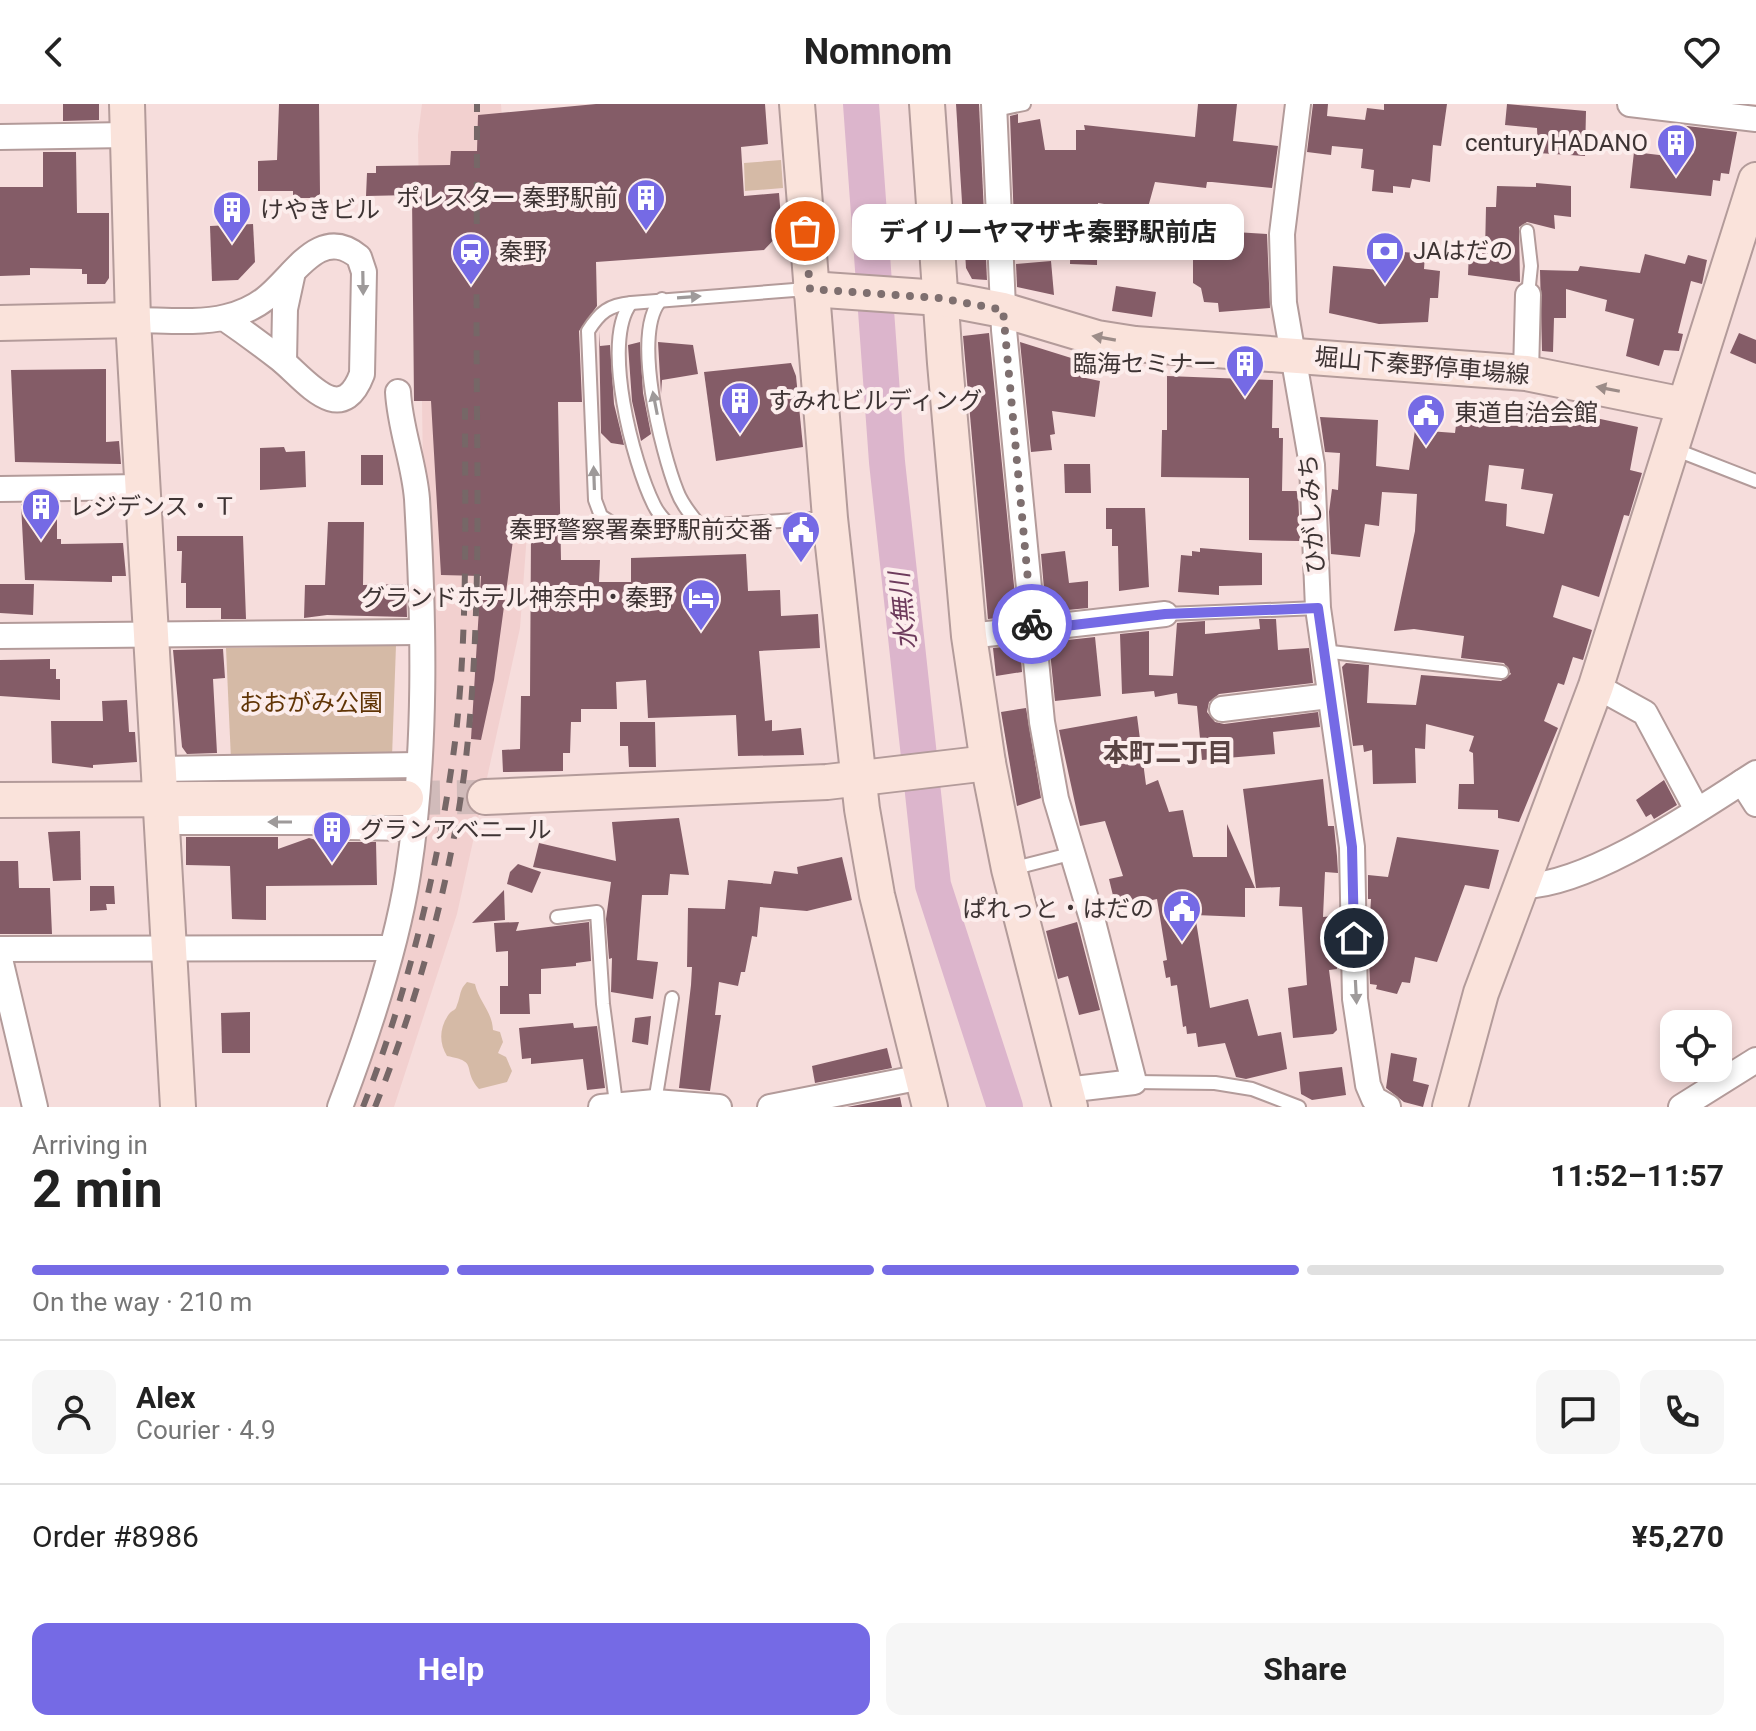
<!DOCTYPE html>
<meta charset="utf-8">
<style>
:root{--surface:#fff;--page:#f6f6f6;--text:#222;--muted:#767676;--line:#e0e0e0;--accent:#756ae5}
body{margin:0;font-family:Roboto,"Noto Sans JP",sans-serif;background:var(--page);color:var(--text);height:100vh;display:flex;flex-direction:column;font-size:30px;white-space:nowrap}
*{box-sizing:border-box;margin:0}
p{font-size:26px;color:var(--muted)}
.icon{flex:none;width:44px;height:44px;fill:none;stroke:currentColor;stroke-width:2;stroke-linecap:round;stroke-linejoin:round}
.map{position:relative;height:1003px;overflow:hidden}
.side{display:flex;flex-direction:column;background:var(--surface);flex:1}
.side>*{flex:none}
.buttons{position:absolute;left:1660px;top:906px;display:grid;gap:16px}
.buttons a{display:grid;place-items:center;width:72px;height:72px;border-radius:16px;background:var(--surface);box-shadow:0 4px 12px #0003;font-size:40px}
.pin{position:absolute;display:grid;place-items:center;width:68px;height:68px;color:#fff;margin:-34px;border:4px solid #fff;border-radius:50%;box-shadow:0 2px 8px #0007}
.courier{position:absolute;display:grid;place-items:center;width:80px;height:80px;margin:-40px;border:6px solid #756ae5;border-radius:50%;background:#fff;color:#222;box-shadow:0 2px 10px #0007}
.bubble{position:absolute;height:56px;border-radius:16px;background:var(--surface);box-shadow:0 4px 12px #0003;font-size:26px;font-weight:700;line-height:56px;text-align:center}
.summary em{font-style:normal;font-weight:700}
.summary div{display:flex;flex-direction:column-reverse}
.summary{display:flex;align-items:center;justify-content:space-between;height:136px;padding:0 32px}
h1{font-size:52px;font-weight:700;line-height:60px}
.bar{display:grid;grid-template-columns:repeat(4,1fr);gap:12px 8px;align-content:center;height:96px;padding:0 32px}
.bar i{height:10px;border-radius:6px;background:var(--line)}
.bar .active{background:var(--accent)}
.bar p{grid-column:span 4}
.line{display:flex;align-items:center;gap:20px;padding:0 32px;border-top:2px solid var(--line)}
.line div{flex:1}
.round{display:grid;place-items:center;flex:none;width:84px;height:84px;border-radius:16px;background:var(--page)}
.action{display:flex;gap:16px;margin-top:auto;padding:16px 32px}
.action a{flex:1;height:92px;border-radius:16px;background:var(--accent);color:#fff;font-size:32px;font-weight:700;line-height:92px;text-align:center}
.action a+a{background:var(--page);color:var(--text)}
header{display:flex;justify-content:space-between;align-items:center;height:104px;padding:0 32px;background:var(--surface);font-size:36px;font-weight:700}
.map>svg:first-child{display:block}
</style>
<header><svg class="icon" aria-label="back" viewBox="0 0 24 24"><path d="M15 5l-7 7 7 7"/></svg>Nomnom<svg class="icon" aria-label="heart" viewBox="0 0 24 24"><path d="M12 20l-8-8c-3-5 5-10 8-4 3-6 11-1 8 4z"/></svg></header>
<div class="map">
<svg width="1756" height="1003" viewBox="0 0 1756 1003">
<rect width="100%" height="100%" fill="#f6dddc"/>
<path fill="#f2d0cf" d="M422,0H501L528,416L520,524L457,810L394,1003H350L408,816L423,364L418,31Z"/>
<g fill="#d5baa6">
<path d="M781,56L783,84L745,87L744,59Z"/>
<path d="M396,541L392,653L231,656L226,544Z"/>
<path d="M467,878L475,880C479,898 492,907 493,926L500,928L503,938L498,949L506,953L512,967L507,978L479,985C461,964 480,958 447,952C439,939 439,924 449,910C453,905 455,908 457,901C461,891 459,886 467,878Z"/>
</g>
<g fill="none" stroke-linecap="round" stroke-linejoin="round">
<path stroke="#dcb5cc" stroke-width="36" d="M861,0L887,358L933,781L1005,1003"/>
</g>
<g fill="#845c67" fill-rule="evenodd">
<path d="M63,0H99V16L63,17Z"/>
<path d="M279,0H319L320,90L314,94H293V87H258V57L277,56Z"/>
<path d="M596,0H765L768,40L741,43L744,92L779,89L782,127L764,146L596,158L597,202L579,227L582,298H558L561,456H600L599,478H631V454L746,450L748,487L780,486L781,512L818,510L820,544L759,547L765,617L772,616V627L801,624L804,651L738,652L736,611L648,614L646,576L616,578L617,605H581V618H571L570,649H563V667L503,668L502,646L520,645L521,592H530L531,430L514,429L494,576L481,636L471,635L481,472L441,471L431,297H414L412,91L366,92L367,69H376V62L450,61L451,47H477L478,11Z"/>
<path d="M956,0H979L987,176L972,175L966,164Z"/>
<path d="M1198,0H1237L1233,37L1278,42L1272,84L1212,78H1207L1206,84L1155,78L1147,107L1098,99L1097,161L1070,160L1071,117H1065V114L1014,119L1010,12L1018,10V19L1040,15L1045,46H1076V26H1085L1084,21L1195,33Z"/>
<path d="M1313,0H1328L1327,12L1365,16L1367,4L1384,6V0H1447L1441,42L1433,41L1430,78L1412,75L1410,84L1393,82V89L1372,87L1374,66L1361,64L1363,45L1332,42L1331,51L1307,48Z"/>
<path d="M1507,0L1586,7L1585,52L1538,49L1537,24L1505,21Z"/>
<path d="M1679,21L1737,28L1729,70L1721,69L1720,77L1713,76L1711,92L1630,84L1634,48L1676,53Z"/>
<path d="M43,48H76L77,109H109V174L105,180H87V170H82V165L30,164V171L0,172V83H43Z"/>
<path d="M1536,79L1571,82V113L1554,111L1555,125L1527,118L1519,123L1520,178L1468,171L1469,148H1485L1486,103H1496L1497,82L1536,83Z"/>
<path d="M253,120L255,158L238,176L212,177L210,122Z"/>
<path d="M1203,126L1267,130L1270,204L1219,208L1218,199L1204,198L1201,184L1193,179V154H1205Z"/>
<path d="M1393,147L1425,150L1424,165L1440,167L1438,194H1430L1428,218L1379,220L1329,209L1333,162L1392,167Z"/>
<path d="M1645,150L1685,160L1688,151L1707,156L1702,180L1691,177L1678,229L1683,230L1679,247L1664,246L1659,262L1626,252L1634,215L1605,207L1607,196L1566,185V214H1554L1553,248L1542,247L1540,166L1578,167L1580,162L1640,169Z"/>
<path d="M1051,157L1054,191L1017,183L1016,160Z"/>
<path d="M1116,182L1156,188L1152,213L1112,207Z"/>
<path d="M599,227L600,242L610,241L614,300L624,341L611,339L601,329Z"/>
<path d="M989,229L1017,512L988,515L963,232Z"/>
<path d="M1739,229L1756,236V260L1730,249Z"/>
<path d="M640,238L643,289L651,330L641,337L632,297L628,241Z"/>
<path d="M658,238L693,241L698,270L662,276L661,290Z"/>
<path d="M1020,238L1084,258L1081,273L1100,277L1095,313L1052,307L1055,330L1050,331L1052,346L1031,348Z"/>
<path d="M791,259L796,272L803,343L716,357L704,268Z"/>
<path d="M106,265V338L119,337L121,360L15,358L11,266Z"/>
<path d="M1167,272L1273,276L1272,324H1279V334H1283L1282,387H1298L1300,437L1249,436V374L1161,373L1162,326H1167Z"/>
<path d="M1459,298L1529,303L1530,300L1638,323L1630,366L1642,369L1629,412L1624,411L1599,493L1562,481L1553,513L1592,526L1583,556L1573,553L1564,581L1558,579L1544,617L1558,624L1519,718L1498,714V706L1458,705L1459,680H1474L1473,649L1469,647L1474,632L1426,620L1425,645L1415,644L1416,679L1373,680L1372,646L1364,648L1363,641L1353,642L1342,563L1346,559L1369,561L1367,599L1416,601L1421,571L1501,577L1511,570L1504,559L1461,554L1464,532L1414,525L1394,527L1415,427L1417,390L1382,388L1379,422L1365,420L1360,453L1331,450L1329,408L1332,385L1338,386L1340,349L1325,348L1320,313L1378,316L1376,362L1409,366L1415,326L1455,329ZM1489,361L1524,365L1521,385L1553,390L1544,430L1506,422L1507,400L1485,397Z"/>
<path d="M284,343L286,348L305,347L306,383L260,386V344Z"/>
<rect x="361" y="351" width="22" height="30"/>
<path d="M1064,360H1090L1091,389H1065Z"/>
<path d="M57,399V435H61V440L123,439L126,472H112V478L25,476L21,400Z"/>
<path d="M1106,404H1145L1149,483L1119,487L1118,442H1112V425H1106Z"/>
<path d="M328,418H364L363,481L406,480L407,513L327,511L304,514L305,481H325Z"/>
<path d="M177,432H243L246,515H221V504H186V479H181L182,447H177Z"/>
<path d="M1200,444L1262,449V481L1219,482V491L1178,488L1181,451L1192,452V447L1200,448Z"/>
<path d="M1065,447L1069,479L1088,477V504L1046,508L1041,450Z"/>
<path d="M0,480H34L33,511L0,509Z"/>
<path d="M1259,515H1276L1278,546L1309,544L1313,579L1219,590L1209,598L1207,608L1215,618L1224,620L1318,608L1320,623L1273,628L1275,650L1202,656L1197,602L1178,600L1177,589L1155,593L1154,587L1122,590L1120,530L1149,527V571L1173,572L1177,519L1205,517V530L1260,525Z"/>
<path d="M1095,533L1101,592L1055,597L1049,538Z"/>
<path d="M1020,541L1022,568L996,572L993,544Z"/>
<path d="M223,545L225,574L213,575L217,649L187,650L182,643L173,546Z"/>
<path d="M50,555V565H56V575H60V596L0,592V556Z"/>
<path d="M127,596L129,628H135L137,658L93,661V664L52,659L51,617H103L102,597Z"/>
<path d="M1026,604L1041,694L1017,702L1001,608Z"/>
<path d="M1137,612L1146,681L1158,676L1169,708L1183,706L1193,753H1227V720L1255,784H1245V813L1195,811L1210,904L1248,895L1258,932L1281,928L1287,965L1246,975L1236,973L1225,939L1198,943L1196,929L1187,930L1186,922L1183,923L1177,881L1171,882L1170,873L1166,874L1163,857L1167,856L1157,795L1116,804L1109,775L1123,772L1105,717L1080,722L1059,626Z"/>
<path d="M620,618H655L656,663H629L628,642H620Z"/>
<path d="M1323,675L1328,722H1334L1337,752L1338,769L1325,768L1323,813L1333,812L1337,865L1329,866L1337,926L1333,930L1293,934L1288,884L1307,881L1302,803L1279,802L1280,783L1256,784L1243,685Z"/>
<path d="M1664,676L1677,701L1654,715L1651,710L1646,713L1636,696Z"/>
<path d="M679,714L689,771L670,770L668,791H642L637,856L658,858L653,895L611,888L612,854L609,855L606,815L611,778L533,763L539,739L616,757L612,718Z"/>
<path d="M80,727L81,776L53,777L48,728Z"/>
<path d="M186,733H278V745L309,734L323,738H376L377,781L266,782V816L232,815L230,762L186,761Z"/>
<path d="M1397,733L1499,746L1489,785L1465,781L1437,858L1415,853L1410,879L1402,878L1397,890L1376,885L1377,881L1370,880L1369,855L1375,829L1369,828L1371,795H1368V771L1388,773Z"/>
<path d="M842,753L852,796L807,807L760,803L757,833L752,832L745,868H741L738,882L719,878L715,911H721L710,987L679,984L691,881L692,863H687L688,804L725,805L728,776L771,780L774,767L798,770L797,763Z"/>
<path d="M0,757H18L19,784H50L52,830H0Z"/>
<path d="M518,760L541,768L532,789L507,780L510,768Z"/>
<path d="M90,782H114L115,800H106L107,806L90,807Z"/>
<path d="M504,786L505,816L472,819Z"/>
<path d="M519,818L516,827L589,818L591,857L576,859V862L541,865V890H529L530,910H500V882H508V847L496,848L494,819Z"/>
<path d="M1077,818L1100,906L1079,911L1068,872L1058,875L1046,827Z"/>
<path d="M250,908V949H222L221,909Z"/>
<path d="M651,912L648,941L632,938L635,914Z"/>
<path d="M573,919L574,924L597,922L605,984L587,986L583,955L531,960V954L522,955L519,924Z"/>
<path d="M887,944L892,964L815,979L812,962Z"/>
<path d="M1391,949L1417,954L1413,977L1429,981L1423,1003L1404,998L1386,984Z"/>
<path d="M1342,963L1346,991L1312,996L1301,990L1299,968Z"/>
<path d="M900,993L902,1003H847Z"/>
</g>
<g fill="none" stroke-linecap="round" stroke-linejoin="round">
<path stroke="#d1bbba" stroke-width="34" stroke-dasharray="34 17" stroke-linecap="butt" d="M406,694L485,693"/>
<defs>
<g id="lane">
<path d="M995,6L1024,0"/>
<path d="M1527,127L1531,162L1528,191"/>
<path d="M807,185L631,199C609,201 600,208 588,227L595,396L601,412L624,427L827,414"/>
<path d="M662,195C630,225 662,349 677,387C682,401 692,412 701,423"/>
<path d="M631,199C601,237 633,359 654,401C658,410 666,418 673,425"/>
<path d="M1674,345L1756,377"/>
<path d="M1165,510L1318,504"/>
<path d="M1323,547L1502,568"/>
<path d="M1011,765L1074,749"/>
<path d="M557,813L597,808L603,900L616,999"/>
<path d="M1134,978L1215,979L1252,985L1299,1003"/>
<path d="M655,998L672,894"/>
</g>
<g id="street">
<path d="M994,0L1004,226L1042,618L1056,695L1093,818L1134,978L1066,986"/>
<path d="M1298,0L1282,130L1284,199L1312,361L1318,504L1352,743L1355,895L1368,981L1374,995L1388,1003"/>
<path d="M1630,0L1756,15"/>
<path d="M0,33L128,31"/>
<path d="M133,216C162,216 198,220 226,213C239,210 255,203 265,195C294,173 319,120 359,153L364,168L362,270C341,326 305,275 280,255C262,241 243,227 224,214"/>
<path d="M284,258L285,205L293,168"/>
<path d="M1526,269L1528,191"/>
<path d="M0,385L143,383"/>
<path d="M0,532L419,528"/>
<path d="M969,532L1165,510"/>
<path d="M1596,582L1645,609L1697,706"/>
<path d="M1222,605L1329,592"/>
<path d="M159,665L418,661"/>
<path d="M1742,678L1756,700"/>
<path d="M161,718H341L345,723L412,724"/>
<path d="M1522,782C1589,782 1698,706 1756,669"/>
<path d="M0,845L390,844"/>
<path d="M0,855L35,1003"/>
<path d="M340,1003C367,932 396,846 408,770C427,648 424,518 417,395C414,358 400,325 398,288"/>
<path d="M601,1003L655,998L719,1003"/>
<path d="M770,1003L922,973"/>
<path d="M1681,1003L1756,956"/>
</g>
<g id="secondary">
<path d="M127,0L133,216L178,1003"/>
<path d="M797,0L830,414L862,705L877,791L930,1003"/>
<path d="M927,0L945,259L969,532L988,659L1009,765L1070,1003"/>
<path d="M810,185L940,194L1003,206L1097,234L1135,240L1526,269L1684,301"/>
<path d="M0,219L133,216"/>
<path d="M485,693L827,678L988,659"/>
<path d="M0,696L406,694"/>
<path d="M1450,1003L1481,889L1596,582L1756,76"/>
</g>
</defs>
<use href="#lane" stroke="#b39b9a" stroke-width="16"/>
<use href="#street" stroke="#b39b9a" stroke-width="28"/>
<use href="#secondary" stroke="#b39b9a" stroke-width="38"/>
<use href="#lane" stroke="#fff" stroke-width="12"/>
<use href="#street" stroke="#fff" stroke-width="24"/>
<use href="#secondary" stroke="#fae3db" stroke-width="34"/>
<g stroke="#766767" stroke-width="6" stroke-dasharray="14 14" stroke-linecap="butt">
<path d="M363,1003C408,887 439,762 455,638C468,528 465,415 465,304"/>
<path d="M375,1003C417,898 449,783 464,671C479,550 478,430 477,308C476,206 477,103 477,0"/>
</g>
</g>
<defs><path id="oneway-solid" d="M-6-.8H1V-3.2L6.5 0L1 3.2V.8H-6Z" transform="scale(2)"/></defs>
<g fill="#9e9a9a">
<use href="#oneway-solid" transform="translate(363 179) rotate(89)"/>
<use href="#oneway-solid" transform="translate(689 193) rotate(-4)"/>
<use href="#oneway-solid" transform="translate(655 299) rotate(-101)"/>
<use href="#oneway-solid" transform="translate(594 374) rotate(-92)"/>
<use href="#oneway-solid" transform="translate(280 718) rotate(180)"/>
<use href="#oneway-solid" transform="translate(1356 888) rotate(87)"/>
</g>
<g fill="#9c8c88">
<use href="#oneway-solid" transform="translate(1104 234) rotate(-170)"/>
<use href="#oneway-solid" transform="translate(1608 285) rotate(-169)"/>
</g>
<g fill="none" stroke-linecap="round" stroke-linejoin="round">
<path stroke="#7e6f6f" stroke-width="8" stroke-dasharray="0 14.4" d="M805,127L810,185L940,194L1003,206L1032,520"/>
<path stroke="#756ae5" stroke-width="10" d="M1032,520V526L1165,510L1318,504L1352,743L1354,834"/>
</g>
<defs>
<symbol id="building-pin" viewBox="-11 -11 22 30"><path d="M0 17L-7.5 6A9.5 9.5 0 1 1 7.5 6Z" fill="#756ae5" stroke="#fcedec"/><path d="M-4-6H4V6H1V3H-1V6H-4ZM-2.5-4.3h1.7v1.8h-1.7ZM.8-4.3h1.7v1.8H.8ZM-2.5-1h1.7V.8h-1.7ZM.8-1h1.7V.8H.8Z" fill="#fff"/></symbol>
<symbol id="bank-pin" viewBox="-11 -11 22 30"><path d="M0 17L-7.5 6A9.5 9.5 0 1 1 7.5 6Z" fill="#756ae5" stroke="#fcedec"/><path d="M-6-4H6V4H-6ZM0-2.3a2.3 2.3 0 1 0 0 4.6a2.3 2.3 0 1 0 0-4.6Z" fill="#fff"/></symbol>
<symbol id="station-pin" viewBox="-11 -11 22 30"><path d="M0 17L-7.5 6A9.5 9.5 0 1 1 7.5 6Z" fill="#756ae5" stroke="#fcedec"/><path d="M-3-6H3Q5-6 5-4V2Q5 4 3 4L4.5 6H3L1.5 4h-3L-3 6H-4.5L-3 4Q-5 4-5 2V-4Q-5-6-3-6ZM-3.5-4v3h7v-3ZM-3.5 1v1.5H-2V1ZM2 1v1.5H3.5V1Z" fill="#fff"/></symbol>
<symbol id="civic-pin" viewBox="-11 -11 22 30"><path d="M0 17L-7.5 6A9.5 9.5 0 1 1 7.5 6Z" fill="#756ae5" stroke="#fcedec"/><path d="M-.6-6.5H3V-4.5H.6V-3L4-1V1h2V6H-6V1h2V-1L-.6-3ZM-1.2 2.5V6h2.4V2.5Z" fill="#fff"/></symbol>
<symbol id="hotel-pin" viewBox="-11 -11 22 30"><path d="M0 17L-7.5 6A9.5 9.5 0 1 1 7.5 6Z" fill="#756ae5" stroke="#fcedec"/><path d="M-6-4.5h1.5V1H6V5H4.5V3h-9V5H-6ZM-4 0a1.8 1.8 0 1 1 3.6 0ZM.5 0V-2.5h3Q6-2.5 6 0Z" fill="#fff"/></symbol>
</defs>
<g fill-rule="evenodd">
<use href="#building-pin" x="1654" y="17" width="44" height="60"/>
<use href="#building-pin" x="624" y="72" width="44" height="60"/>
<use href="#building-pin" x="210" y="84" width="44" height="60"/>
<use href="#bank-pin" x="1363" y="125" width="44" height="60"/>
<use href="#station-pin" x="449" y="126" width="44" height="60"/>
<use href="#building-pin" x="1223" y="238" width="44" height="60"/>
<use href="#building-pin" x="718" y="275" width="44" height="60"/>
<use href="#civic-pin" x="1404" y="287" width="44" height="60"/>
<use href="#building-pin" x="19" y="381" width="44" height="60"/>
<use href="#civic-pin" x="779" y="404" width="44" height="60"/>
<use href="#hotel-pin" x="679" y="472" width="44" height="60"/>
<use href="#building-pin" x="310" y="704" width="44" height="60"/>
<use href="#civic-pin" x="1160" y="783" width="44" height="60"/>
</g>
<g text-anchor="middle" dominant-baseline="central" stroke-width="8" stroke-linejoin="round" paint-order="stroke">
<g font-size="24" fill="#3e3434" stroke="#fcedec" text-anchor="start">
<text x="1648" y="39" text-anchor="end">century HADANO</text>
<text x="618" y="94" text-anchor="end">ポレスター 秦野駅前</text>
<text x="260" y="106">けやきビル</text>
<text x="1413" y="147">JAはだの</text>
<text x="499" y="148">秦野</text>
<text x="1217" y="260" text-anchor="end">臨海セミナー</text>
<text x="768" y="297">すみれビルディング</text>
<text x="1454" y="309">東道自治会館</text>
<text x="69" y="403">レジデンス・Ｔ</text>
<text x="773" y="426" text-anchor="end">秦野警察署秦野駅前交番</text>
<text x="673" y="494" text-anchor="end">グランドホテル神奈中・秦野</text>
<text x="360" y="726">グランアベニール</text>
<text x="1154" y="805" text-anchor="end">ぱれっと・はだの</text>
</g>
<g font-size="24" fill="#3e3434" stroke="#fcedec">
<text transform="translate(1422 262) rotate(5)">堀山下秦野停車場線</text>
<text transform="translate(1312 410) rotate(-94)">ひがしみち</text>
</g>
<g font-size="24" fill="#603405" stroke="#fcedec">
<text x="311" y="599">おおがみ公園</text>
</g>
<g font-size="26" font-style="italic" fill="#6d3b5c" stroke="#fcedec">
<text transform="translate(903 507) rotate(-96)">水無川</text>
</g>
<g font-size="26" font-weight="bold" fill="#594443" stroke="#fcedec">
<text x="1168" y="649">本町二丁目</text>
</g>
</g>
</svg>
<div class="buttons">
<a><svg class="icon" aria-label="locate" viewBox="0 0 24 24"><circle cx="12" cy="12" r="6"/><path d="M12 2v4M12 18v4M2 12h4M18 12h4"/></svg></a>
</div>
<div class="pin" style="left:805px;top:127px;background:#ea580c"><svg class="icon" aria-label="bag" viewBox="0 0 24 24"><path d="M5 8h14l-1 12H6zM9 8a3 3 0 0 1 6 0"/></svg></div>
<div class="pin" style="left:1354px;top:834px;background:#1f2937"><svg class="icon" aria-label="home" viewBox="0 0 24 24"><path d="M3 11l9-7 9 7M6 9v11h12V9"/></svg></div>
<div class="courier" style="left:1032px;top:520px"><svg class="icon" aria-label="bike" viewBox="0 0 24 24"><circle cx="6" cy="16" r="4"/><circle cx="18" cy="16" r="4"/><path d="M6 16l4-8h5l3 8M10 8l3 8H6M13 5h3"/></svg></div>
<div class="bubble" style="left:852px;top:100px;width:392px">デイリーヤマザキ秦野駅前店</div>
</div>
<section class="side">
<div class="summary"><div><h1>2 min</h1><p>Arriving in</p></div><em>11:52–11:57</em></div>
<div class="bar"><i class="active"></i><i class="active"></i><i class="active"></i><i></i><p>On the way · 210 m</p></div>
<div class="line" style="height:144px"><a class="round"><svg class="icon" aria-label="person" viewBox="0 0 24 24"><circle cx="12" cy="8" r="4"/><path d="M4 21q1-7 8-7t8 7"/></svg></a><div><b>Alex</b><p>Courier · 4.9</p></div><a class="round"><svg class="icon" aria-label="chat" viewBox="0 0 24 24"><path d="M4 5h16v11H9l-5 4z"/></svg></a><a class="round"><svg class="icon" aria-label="phone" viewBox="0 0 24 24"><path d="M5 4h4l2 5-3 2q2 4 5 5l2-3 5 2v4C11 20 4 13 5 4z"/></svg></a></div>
<div class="line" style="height:104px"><div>Order #8986</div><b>¥5,270</b></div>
<div class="action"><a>Help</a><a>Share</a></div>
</section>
